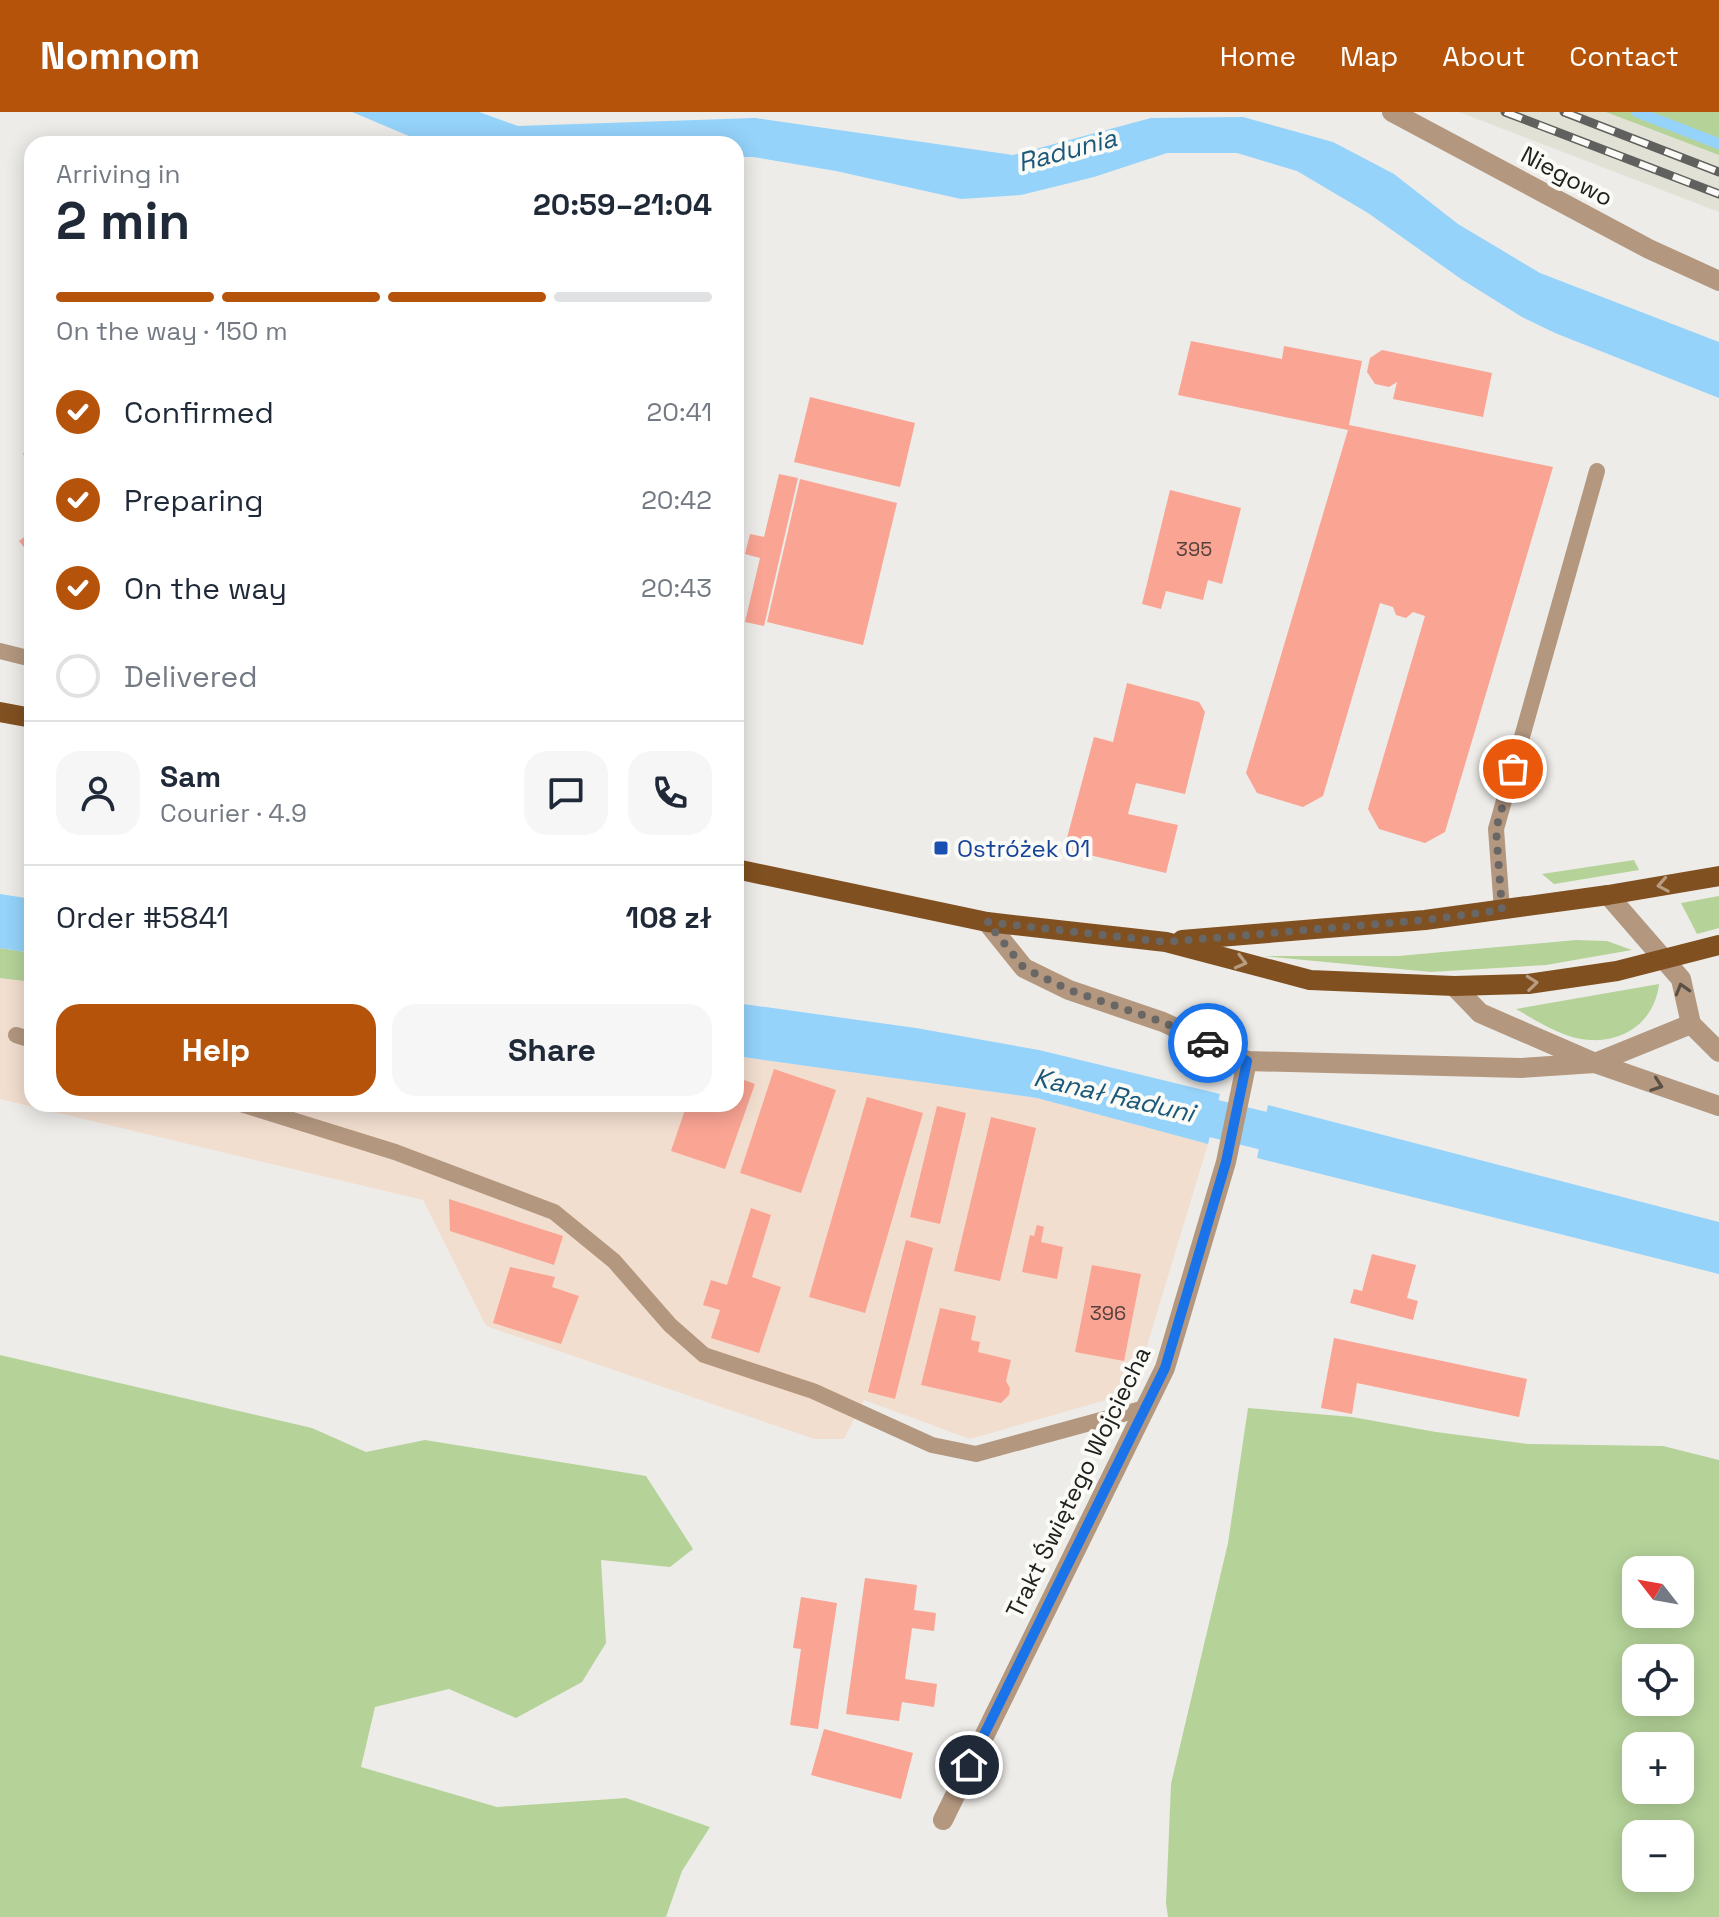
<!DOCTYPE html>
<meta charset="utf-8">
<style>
:root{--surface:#fff;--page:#f6f6f7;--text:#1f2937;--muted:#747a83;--line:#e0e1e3;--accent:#b45309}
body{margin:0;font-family:"Space Grotesk",sans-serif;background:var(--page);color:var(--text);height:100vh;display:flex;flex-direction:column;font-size:30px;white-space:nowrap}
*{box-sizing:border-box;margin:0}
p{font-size:26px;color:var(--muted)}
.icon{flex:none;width:44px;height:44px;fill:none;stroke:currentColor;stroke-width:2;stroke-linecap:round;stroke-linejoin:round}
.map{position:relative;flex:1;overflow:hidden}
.panel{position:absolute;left:24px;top:24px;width:720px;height:976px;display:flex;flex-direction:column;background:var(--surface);border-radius:24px;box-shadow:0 4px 20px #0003}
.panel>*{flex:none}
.needle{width:52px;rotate:301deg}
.tools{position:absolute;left:1622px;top:1444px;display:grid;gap:16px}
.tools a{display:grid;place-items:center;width:72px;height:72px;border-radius:16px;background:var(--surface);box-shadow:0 4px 20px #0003;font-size:40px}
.pin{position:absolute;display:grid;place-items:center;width:68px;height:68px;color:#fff;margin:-34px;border:4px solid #fff;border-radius:50%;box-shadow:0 2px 8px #0007}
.courier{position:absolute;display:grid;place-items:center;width:80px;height:80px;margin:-40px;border:6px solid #1a73e8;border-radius:50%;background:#fff;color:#222;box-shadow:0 2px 10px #0007}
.headline em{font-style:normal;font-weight:700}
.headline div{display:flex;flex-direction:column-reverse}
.headline{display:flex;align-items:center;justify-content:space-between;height:136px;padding:0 32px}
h1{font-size:52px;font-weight:700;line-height:60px}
.bar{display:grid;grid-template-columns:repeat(4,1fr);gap:12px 8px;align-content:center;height:96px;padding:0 32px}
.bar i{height:10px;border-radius:6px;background:var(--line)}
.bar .active{background:var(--accent)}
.bar p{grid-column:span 4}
.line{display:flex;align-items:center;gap:20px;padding:0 32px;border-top:2px solid var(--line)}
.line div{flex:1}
.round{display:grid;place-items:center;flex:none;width:84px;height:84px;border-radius:24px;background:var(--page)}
ol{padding:0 32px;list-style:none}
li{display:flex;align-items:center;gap:24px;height:88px}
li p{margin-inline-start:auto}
li .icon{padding:8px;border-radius:50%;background:var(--accent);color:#fff;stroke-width:4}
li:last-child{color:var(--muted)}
li i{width:44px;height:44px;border:4px solid var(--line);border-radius:50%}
.action{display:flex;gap:16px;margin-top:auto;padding:16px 32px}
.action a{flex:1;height:92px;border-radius:24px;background:var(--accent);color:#fff;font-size:32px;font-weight:700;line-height:92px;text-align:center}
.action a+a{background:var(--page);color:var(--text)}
header{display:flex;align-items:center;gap:48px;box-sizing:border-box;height:112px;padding:0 40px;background:var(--accent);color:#fff}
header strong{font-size:38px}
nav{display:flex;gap:44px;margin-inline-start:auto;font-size:28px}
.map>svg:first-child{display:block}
</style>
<header>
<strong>Nomnom</strong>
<nav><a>Home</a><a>Map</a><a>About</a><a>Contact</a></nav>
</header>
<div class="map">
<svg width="1719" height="1805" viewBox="0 0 1719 1805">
<rect width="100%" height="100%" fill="#edece9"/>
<path fill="#e2e1d6" d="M1459,0H1719V100Z"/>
<path fill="#f2decf" d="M0,866L32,870V992H736V944L1037,986L1208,1032L1140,1257L1120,1284L970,1327L864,1288L844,1327H814L486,1214L423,1088L0,987Z"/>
<g fill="#b5d399" fill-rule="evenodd">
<path d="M1606,0H1719V43Z"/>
<path d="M1634,748L1639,758L1554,772L1542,762Z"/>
<path d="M1719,784V816L1697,822L1681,791Z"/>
<path d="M1576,828L1607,829L1632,838L1546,853L1431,860L1263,844H1398Z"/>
<path d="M0,836L32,841V870L0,866Z"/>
<path d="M1659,872C1655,908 1626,930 1590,928C1564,927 1537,909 1516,897Z"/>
<path d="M0,1243L312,1316L366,1340L425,1328L646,1364L693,1437L670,1455L601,1448L606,1531L582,1570L516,1606L449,1577L375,1595L361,1655L497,1695L626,1686L710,1715L682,1759L666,1805H0Z"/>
<path d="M1248,1296L1352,1305L1436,1320L1528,1332L1663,1334L1719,1348V1805H1168L1166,1791L1171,1672L1228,1431ZM1680,1458V1502H1636V1458ZM1636,1546H1680V1590H1636ZM1680,1634V1678H1636V1634ZM1680,1722V1766H1636V1722Z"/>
</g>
<g fill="#95d3fb">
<path d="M352,0H479L518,14L755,6L1013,43L1151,6L1243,5L1333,30L1394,62L1458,112L1540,161L1719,230V286L1555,221L1522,205L1461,167L1368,101L1297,59L1237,41H1167L1094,65L1021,83L961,87L836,59L753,45H736V32H428Z"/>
<path d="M0,782L32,787V841L0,836Z"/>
<path d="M736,891L916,916L1039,938L1220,982L1208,1032L1037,986L736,944Z"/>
<path d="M1268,993L1719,1110V1162L1257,1046Z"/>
</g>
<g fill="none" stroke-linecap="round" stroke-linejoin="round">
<path stroke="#95d3fb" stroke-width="11" d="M1637,0L1719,32"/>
<path stroke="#95d3fb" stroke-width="38" d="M1163,994L1313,1031"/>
</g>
<g fill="#faa494">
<path d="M1191,229L1282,247L1284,234L1362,249L1349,313L1553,355L1445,720L1425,731L1379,717L1368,697L1425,504L1413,500L1406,506L1396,503L1393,495L1380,491L1323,684L1303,695L1257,681L1246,661L1348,318L1178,283Z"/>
<path d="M1382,238L1492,261L1483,305L1393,287L1397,270L1389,275L1375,272L1367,260L1370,246Z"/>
<path d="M810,285L915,311L900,375L794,350Z"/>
<path d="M32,317V345L23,343Z"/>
<path d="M779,362L798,366L764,514L745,510L760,446L745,442L750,422L764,425Z"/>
<path d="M800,367L897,391L863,533L767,510Z"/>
<path d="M1170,378L1241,396L1222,472L1208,468L1203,488L1166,479L1161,497L1142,492Z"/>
<path d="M32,419V445L19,429Z"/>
<path d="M736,453L744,454L737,484H736Z"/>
<path d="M1127,571L1199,590L1205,600L1185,682L1136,671L1128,702L1178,713L1166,761L1064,737L1094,625L1113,630Z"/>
<path d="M774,957L836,978L801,1081L740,1061Z"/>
<path d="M736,965L755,972L725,1057L671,1039L687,992H736Z"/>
<path d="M867,985L923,1001L865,1201L809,1185Z"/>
<path d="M937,994L966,1001L940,1112L910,1105Z"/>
<path d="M991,1005L1036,1016L1000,1169L954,1159Z"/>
<path d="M449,1087L563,1124L554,1153L450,1119Z"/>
<path d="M751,1096L771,1103L752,1165L781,1175L759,1241L711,1226L720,1198L703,1193L711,1168L727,1173Z"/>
<path d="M1037,1113L1044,1115L1041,1130L1063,1135L1057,1167L1022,1160L1030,1123L1034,1124Z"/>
<path d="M906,1128L933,1136L895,1287L868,1280Z"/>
<path d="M1372,1142L1416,1153L1407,1186L1418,1189L1413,1208L1350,1191L1354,1177L1362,1179Z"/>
<path d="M1092,1153L1141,1162L1124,1249L1075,1240Z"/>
<path d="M510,1155L555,1165L552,1175L579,1184L561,1232L493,1211Z"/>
<path d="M940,1196L976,1204L971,1228L980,1230L978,1240L1011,1248L1006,1269L1010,1276L1009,1283L1001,1291L921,1273Z"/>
<path d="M1334,1226L1527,1267L1519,1305L1357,1271L1352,1302L1321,1296Z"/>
<path d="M865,1466L917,1473L914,1498L936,1501L934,1519L912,1516L905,1567L937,1572L934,1595L902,1590L899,1609L846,1602Z"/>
<path d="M801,1485L837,1491L818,1617L790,1613L801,1537L793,1536Z"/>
<path d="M824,1617L913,1641L901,1687L811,1663Z"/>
</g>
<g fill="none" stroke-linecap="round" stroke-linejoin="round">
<g stroke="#b3977f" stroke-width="16">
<path d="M0,539L32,547"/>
<path d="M1502,798L1496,717L1597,359"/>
<path d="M16,923L32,928"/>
<path d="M241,992L395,1040L554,1100L614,1149L670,1213L704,1243L813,1279L932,1333L976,1342L1145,1296"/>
</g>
<g stroke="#b3977f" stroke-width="20">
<path d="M1392,0L1649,137L1719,169"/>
<path d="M1608,783L1681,867L1691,912L1719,940"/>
<path d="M987,810L1024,856L1069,878L1163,910L1247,949L1521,956L1595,951L1691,912"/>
<path d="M1454,874L1480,901L1595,951L1719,994"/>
<path d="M943,1708L1165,1256L1226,1050L1247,949"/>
</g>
<g stroke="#805020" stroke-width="20">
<path d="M0,600L32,606"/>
<path d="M736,757L987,810L1166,830L1310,868L1454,874L1528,872L1617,859L1719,833"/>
<path d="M1182,828L1425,808L1608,783L1719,764"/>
</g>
<defs>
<g id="rail">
<path d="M1505,0L1719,82"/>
<path d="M1564,0L1719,60"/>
</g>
</defs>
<use href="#rail" stroke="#60605e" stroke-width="9"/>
<use href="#rail" stroke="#fafaf6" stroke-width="6" stroke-dasharray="18" stroke-linecap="butt"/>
</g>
<defs><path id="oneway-chevron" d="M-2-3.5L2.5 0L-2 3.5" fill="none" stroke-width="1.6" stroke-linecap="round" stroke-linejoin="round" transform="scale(2)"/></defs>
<g stroke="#b79c80">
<use href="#oneway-chevron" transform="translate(1663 773) rotate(170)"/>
<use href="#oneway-chevron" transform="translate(1241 850) rotate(15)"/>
<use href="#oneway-chevron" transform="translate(1532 871) rotate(-6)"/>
</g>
<g stroke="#5b5045">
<use href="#oneway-chevron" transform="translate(1682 877) rotate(-106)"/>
<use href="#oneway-chevron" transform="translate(1657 973) rotate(19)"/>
</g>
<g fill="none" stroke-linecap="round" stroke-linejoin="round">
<path stroke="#686766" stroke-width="8" stroke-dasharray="0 14.4" d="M1208,931L1163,910L1069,878L1024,856L987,810L1166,830L1425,808L1502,798L1496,717L1513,657"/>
<path stroke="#1a73e8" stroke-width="10" d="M969,1653L1165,1256L1226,1050L1247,949L1208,931"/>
</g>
<rect fill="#1a4fb4" stroke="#fafaf6" stroke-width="3" x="933" y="728" width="16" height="16" rx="4"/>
<g text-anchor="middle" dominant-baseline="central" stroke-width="8" stroke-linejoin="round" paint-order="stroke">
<g font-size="20" fill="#56413c">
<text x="1194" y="437">395</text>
<text x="1108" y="1201">396</text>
</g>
<g font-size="24" fill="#20201f" stroke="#fafaf6">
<text transform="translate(1567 64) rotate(28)">Niegowo</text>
<text transform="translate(1078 1370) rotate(-64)">Trakt Świętego Wojciecha</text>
</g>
<g font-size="24" fill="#164399" stroke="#fafaf6" text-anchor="start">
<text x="957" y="736">Ostróżek 01</text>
</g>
<g font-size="26" font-style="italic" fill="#1b5879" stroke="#fafaf6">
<text transform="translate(1067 38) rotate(-15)">Radunia</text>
<text transform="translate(1114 983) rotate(13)">Kanał Raduni</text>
</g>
</g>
</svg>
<div class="tools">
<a><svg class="needle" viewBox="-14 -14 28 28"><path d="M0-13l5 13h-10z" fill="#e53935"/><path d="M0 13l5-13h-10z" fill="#747a83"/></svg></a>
<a><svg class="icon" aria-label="locate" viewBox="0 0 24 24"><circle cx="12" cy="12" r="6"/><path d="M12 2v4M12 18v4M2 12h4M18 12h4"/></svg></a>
<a>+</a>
<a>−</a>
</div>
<div class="pin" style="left:1513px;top:657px;background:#ea580c"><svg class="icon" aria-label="bag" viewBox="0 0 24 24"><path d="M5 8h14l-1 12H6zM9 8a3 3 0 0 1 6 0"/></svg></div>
<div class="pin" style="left:969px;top:1653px;background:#1f2937"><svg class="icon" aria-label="home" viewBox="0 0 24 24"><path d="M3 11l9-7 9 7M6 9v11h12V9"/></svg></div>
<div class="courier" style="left:1208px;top:931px"><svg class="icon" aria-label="car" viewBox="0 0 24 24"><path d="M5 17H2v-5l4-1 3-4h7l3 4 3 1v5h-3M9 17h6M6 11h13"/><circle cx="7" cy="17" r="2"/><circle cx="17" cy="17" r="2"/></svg></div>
<section class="panel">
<div class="headline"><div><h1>2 min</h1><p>Arriving in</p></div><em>20:59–21:04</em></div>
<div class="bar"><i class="active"></i><i class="active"></i><i class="active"></i><i></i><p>On the way · 150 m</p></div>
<ol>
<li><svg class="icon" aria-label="check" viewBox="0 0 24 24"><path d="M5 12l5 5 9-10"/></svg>Confirmed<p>20:41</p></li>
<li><svg class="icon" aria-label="check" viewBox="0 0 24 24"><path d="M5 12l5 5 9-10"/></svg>Preparing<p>20:42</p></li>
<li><svg class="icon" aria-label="check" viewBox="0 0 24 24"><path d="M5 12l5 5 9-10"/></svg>On the way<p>20:43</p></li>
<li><i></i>Delivered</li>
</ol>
<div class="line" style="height:144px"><a class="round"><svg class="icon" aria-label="person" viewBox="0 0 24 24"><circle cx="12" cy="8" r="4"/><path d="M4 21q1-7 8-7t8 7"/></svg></a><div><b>Sam</b><p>Courier · 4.9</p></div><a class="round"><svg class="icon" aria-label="chat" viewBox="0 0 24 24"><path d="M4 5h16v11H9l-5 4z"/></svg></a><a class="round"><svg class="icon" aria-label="phone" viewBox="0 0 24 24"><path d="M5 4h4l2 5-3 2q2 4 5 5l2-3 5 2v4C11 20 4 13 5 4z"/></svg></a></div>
<div class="line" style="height:104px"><div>Order #5841</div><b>108 zł</b></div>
<div class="action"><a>Help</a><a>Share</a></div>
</section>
</div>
